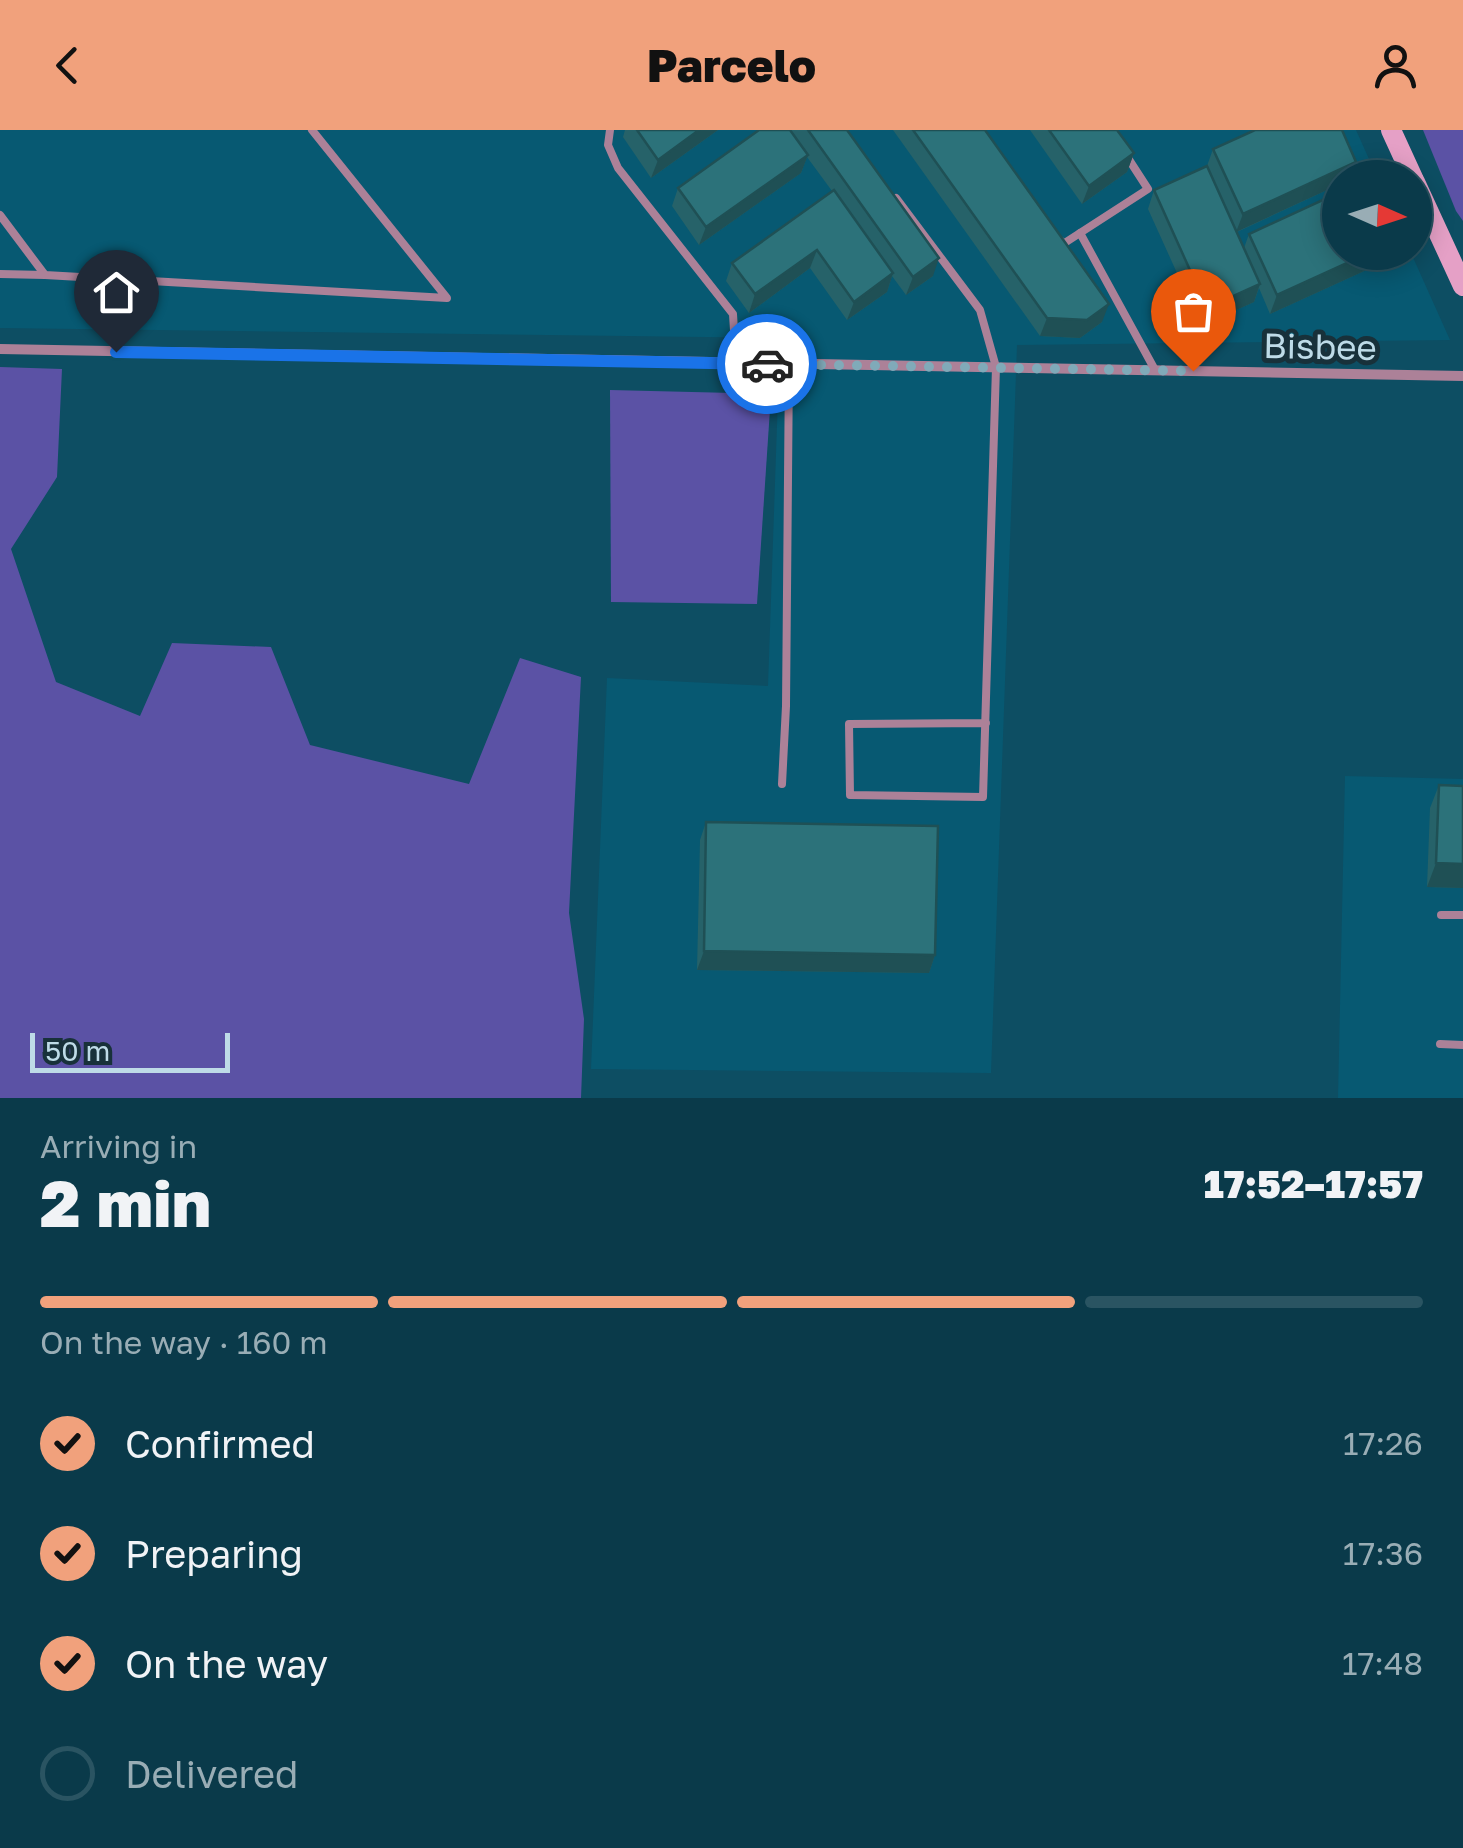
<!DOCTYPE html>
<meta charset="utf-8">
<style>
:root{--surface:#0a3a4a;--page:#134151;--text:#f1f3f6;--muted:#99adb5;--line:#2a5462;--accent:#f1a17c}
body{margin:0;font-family:"Golos Text",sans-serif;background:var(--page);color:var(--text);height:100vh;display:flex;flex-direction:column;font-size:38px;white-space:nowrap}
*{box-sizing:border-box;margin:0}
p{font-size:32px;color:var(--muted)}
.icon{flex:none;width:55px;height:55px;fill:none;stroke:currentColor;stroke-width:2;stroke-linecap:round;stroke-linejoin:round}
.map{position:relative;height:968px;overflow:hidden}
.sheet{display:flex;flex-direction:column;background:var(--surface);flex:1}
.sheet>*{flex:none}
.needle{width:65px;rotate:93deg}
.buttons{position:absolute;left:1322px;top:30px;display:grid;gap:20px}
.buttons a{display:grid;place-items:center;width:110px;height:110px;border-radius:50%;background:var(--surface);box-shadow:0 5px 25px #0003,0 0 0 2px var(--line);font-size:50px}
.scale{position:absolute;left:30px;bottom:25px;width:200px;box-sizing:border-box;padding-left:10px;border:5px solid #bedbe7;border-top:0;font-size:28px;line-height:35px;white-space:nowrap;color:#bedbe7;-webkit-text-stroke:8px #18313a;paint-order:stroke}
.pin{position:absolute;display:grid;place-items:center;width:85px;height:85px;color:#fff;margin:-102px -42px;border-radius:50% 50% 50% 0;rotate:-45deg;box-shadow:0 0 10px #0007}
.pin .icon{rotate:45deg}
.courier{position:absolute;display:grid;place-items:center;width:100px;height:100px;margin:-50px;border:8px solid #1a73e8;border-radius:50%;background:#fff;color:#222;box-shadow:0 2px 12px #0007}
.head em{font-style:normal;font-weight:800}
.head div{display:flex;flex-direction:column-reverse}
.head{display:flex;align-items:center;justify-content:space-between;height:170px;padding:0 40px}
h1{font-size:65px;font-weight:800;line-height:75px}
.bar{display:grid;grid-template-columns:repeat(4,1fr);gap:15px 10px;align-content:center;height:120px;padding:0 40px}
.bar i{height:12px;border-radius:8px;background:var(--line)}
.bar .active{background:var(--accent)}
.bar p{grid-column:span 4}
ol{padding:0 40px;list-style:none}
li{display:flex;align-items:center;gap:30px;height:110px}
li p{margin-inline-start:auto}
li .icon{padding:10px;border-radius:50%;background:var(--accent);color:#111;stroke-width:4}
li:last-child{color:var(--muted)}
li i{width:55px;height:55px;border:5px solid var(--line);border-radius:50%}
header{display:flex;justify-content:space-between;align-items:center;height:130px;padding:0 40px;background:var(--accent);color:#111;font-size:45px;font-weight:800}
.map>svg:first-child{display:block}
</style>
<header><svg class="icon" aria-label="back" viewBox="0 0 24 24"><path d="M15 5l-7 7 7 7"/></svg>Parcelo<svg class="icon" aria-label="person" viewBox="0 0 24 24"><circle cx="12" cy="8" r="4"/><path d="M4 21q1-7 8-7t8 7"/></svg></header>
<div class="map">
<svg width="1463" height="968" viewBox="0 0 1463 968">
<rect width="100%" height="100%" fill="#0d4e63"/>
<g fill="#075972">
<path d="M0,0H1356L1377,47L1340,48V122L1411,123L1450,210L1017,215L991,943L591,939L607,548L768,556L780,208L0,198Z"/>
<path d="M1345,646L1463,649V968H1338Z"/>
</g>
<g fill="#5b52a5">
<path d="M1423,0H1463V91L1456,81Z"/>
<path d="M0,237L62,239L57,347L11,419L56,552L140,586L172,513L271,517L310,615L469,654L520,528L581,547L569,783L584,889L581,968H0Z"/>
<path d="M610,260L771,264L757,474L611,472Z"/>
</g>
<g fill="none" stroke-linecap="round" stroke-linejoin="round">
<g stroke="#ac8198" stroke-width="8">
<path d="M610,0L608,15L618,38L733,184L736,233"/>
<path d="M896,68L980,180L996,237L983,667L850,665L849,594L986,593"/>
<path d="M0,85L45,145L447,168L312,0"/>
<path d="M1080,103L1155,240"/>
<path d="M1061,111L1063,114L1148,59L1126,25"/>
<path d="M0,144L45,145"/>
<path d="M782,654L786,576L789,234"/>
<path d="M1441,785H1463"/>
<path d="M1440,914L1463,915"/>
</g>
<path stroke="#ac8198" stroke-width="10" d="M0,219L1463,246"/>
<g stroke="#e5a0c6" stroke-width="20">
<path d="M1391,0L1413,48"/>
<path d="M1415,52L1463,156"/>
</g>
</g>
<g fill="#266269">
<path d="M625,0H718L651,48L623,7Z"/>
<path d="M759,0H847L933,146L906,165L892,146L887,162L847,190L810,138L749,183L726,151L732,133L832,61L807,27L801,43L699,115L672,76L678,58Z"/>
<path d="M893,0H985L1102,192L1080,208L1040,206Z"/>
<path d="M1030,0H1117L1134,23L1127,42L1082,74Z"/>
<path d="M1213,19L1340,48V54L1237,102L1244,118L1249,104L1384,132L1270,184L1259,158L1254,172L1201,196L1148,79L1154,60L1207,36Z"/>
<path d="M1439,655L1463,758L1427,757L1430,678Z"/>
<path d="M706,692L935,825L929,843L697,840L700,710Z"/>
</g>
<g fill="#1f5055">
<path d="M699,0H718L651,48L658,30Z"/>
<path d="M1134,23L1127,42L1082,74L1089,56Z"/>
<path d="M808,25L801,43L699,115L706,97Z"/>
<path d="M1356,32L1351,48H1340V54L1236,102L1243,84Z"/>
<path d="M817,120L810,138L749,183L755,164Z"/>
<path d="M1371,122H1387L1384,132L1270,184L1277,165Z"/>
<path d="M939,128L933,146L906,165L913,147Z"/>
<path d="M893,143L887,162L847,190L854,172Z"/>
<path d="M1260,154L1254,172L1201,196L1207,178Z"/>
<path d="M1109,174L1102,192L1080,208L1040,206L1047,188Z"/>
<path d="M1436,733L1463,734V758L1427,757Z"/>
<path d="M704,821L935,825L929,843L697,840Z"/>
</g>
<g fill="#2c727a" stroke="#1f5055" stroke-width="2.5">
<path d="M637,0H699L658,30Z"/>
<path d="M759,0H790L808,25L706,97L678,58Z"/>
<path d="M808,0H847L939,128L913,147Z"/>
<path d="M913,0H985L1109,174L1087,190L1047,188Z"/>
<path d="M1049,0H1117L1134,23L1089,56Z"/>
<path d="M1255,0H1342L1356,32L1243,84L1213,19Z"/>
<path d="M1207,36L1260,154L1207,178L1154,60Z"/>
<path d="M834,60L893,143L854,172L817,120L755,164L732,133Z"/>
<path d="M1340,62V122H1371L1277,165L1249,104Z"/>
<path d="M1439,655L1463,656V734L1436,733Z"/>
<path d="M706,692L938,696L935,825L704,821Z"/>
</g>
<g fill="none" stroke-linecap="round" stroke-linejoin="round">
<path stroke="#80aab9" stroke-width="10" stroke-dasharray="0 18" d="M767,234L1193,241"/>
<path stroke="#1a73e8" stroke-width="12" d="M116,222L767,234"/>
</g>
<g text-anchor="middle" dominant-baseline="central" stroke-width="10" stroke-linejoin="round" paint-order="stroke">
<g font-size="35" fill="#bedbe7" stroke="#18313a">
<text transform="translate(1320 216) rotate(1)">Bisbee</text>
</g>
</g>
</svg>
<div class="buttons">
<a><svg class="needle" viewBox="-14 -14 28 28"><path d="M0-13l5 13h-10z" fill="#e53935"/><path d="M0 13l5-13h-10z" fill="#99adb5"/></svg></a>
</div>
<div class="scale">50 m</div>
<div class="pin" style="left:1193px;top:241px;background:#ea580c"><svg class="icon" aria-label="bag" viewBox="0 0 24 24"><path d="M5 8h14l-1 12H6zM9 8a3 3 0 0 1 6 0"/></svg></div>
<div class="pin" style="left:116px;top:222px;background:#1f2937"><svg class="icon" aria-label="home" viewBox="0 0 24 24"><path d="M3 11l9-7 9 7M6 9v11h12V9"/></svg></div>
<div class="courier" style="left:767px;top:234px"><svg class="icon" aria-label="car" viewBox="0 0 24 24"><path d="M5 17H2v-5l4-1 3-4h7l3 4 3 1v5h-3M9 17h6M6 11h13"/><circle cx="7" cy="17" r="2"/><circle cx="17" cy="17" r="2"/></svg></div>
</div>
<section class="sheet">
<div class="head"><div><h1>2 min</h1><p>Arriving in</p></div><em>17:52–17:57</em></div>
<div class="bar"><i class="active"></i><i class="active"></i><i class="active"></i><i></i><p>On the way · 160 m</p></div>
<ol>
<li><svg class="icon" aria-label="check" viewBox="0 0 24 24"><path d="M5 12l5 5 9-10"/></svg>Confirmed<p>17:26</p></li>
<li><svg class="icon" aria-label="check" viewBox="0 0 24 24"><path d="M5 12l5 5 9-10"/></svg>Preparing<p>17:36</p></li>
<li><svg class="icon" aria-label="check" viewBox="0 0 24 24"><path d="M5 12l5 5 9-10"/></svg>On the way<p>17:48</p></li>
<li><i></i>Delivered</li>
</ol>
</section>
